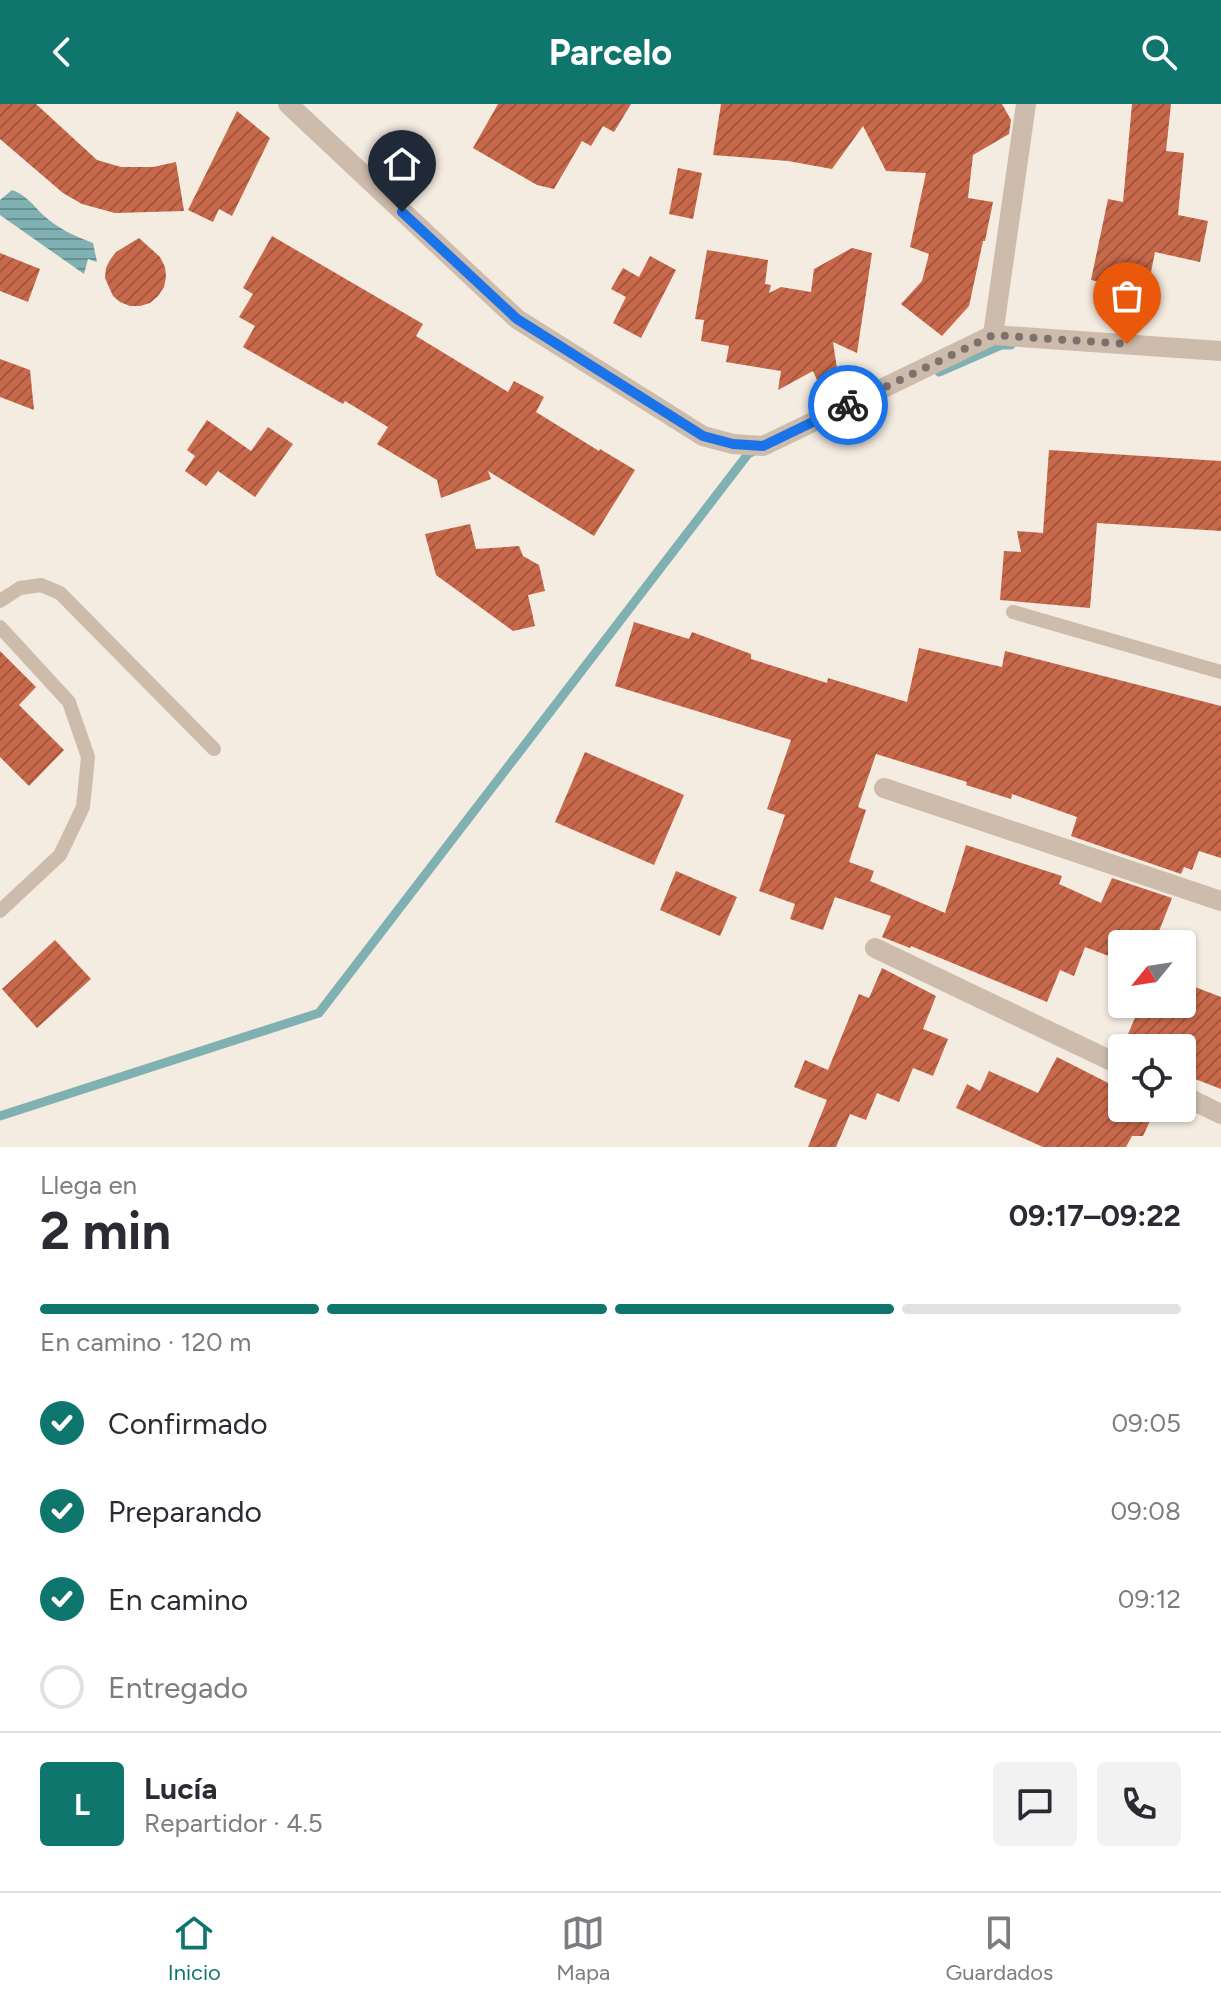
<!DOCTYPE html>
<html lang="es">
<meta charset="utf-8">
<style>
:root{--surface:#fff;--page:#f2f2f3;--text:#2b2b33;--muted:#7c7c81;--line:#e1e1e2;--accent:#0f766e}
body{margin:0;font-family:Figtree,sans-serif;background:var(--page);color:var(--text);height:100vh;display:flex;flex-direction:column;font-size:30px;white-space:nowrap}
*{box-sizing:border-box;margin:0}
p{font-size:26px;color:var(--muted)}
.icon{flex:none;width:44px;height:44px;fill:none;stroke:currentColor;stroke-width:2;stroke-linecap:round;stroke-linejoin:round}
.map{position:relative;height:1043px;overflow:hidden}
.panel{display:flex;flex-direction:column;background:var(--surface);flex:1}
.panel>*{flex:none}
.needle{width:52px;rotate:240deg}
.fabs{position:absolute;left:1108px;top:826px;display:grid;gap:16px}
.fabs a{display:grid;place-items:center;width:88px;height:88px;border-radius:8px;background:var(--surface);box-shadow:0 2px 6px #0004;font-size:40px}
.pin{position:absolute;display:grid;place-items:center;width:68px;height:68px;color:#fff;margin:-82px -34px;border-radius:50% 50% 50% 0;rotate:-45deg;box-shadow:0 0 8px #0007}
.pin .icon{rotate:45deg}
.courier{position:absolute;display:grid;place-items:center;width:80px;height:80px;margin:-40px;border:6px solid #1a73e8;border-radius:50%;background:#fff;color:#222;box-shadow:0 2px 10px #0007}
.overview em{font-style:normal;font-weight:700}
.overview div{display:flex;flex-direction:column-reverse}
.overview{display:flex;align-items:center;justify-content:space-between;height:136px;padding:0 40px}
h1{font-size:52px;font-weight:700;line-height:60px}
.bar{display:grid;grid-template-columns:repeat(4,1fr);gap:12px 8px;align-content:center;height:96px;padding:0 40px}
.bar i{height:10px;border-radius:6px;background:var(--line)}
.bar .active{background:var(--accent)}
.bar p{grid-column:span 4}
.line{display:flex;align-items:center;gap:20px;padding:0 40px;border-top:2px solid var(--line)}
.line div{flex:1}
.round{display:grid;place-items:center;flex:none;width:84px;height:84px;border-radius:8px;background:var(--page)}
ol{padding:0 40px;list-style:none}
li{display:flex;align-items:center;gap:24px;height:88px}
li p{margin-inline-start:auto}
li .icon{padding:8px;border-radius:50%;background:var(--accent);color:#fff;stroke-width:4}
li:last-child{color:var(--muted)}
li i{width:44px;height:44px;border:4px solid var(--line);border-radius:50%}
header{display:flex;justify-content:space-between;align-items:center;height:104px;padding:0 40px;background:var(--accent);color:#fff;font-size:36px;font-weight:700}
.tab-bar{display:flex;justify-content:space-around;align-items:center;height:112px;border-top:2px solid var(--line);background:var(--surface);font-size:22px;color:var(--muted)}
.tab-bar a{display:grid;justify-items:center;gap:4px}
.tab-bar .active{color:var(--accent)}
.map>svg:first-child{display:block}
</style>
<header><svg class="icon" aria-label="back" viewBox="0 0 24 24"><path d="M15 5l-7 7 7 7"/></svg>Parcelo<svg class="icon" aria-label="search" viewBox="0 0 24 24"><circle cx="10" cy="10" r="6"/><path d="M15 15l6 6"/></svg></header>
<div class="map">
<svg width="1221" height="1043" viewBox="0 0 1221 1043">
<defs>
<pattern id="water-rules" width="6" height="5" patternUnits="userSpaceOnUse" patternTransform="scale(2)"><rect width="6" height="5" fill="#7fb0b2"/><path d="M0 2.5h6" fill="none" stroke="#699091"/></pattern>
<pattern id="building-hatch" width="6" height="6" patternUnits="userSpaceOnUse" patternTransform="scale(2)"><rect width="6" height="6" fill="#c8694b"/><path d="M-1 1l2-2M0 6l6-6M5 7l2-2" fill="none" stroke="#a4573f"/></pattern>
</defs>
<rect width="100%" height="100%" fill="#f4ebe1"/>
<path fill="url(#water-rules)" d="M12,86C26,91 32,100 42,110C57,124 74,132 93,139L97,158L88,155L84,170L0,111V96Z"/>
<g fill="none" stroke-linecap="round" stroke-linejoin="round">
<g stroke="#7fb0b2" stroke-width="9">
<path d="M939,268L1001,241H1011"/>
<path d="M0,1012L319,909L748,350L756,346"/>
</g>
</g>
<g fill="url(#building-hatch)">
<path d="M0,0H36L97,56L121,63H153L176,58L184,107L115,109L82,100L63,89L0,35Z"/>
<path d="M498,0H631L614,28L603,22L591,42L582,37L554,85L537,81L473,44Z"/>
<path d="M721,0H1002L1011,16L1009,30L973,51L968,94L993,98L985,137H983L969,202L942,232L901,200L922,177L929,150L910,143L926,69L886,67L863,22L832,65L788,57L713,51Z"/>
<path d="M1132,0H1171L1166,47L1184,49L1178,111L1208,117L1200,158L1155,148L1147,188L1091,176L1108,95L1123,98Z"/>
<path d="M237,7L270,34L232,112L219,105L213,118L188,106Z"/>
<path d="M678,64L702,69L693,115L669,110Z"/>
<path d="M272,132L423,220L416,232L508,288L514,277L544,293L536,308L599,347L600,345L635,366L594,432L488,367L491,375L441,394L437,376L377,340L388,323L345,297L343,300L243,243L255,222L239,213L253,190L243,184Z"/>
<path d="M139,134L160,153L165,163L166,173L164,183L158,192L150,199L140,202H130L120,198L113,192L105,174L106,164L110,156L116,148Z"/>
<path d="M852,144L872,149L857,249L833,238L838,271L817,276L813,267L778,286L781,267L726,258L729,242L701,237L704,216L695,215L707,146L768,156L765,180L771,181L769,189L781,183L811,188L814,165Z"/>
<path d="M0,149L40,165L28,198L0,187Z"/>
<path d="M650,152L676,166L641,234L613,219L626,193L611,185L623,164L639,173Z"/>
<path d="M0,255L30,266L34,306L0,293Z"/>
<path d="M207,316L251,347L268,323L293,340L255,393L218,367L206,382L185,367L195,352L187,346Z"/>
<path d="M1049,346L1221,357V427L1097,419L1090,504L1000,496L1004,447L1021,448L1017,427L1043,429Z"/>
<path d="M470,420L476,445L519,442L523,452L539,461L545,487L528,491L535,522L513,527L436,471L425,430Z"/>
<path d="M634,518L689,535L692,528L751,550V555L827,579L828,574L907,598L919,544L1002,563L1005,547L1221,602V754L1199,747L1192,766L1184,763L1181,770L1071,732L1077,713L1012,690L1011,695L966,681L967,678L876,650L858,703L866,706L849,758L874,767L870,777L945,809L966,741L1062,772L1059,780L1101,799L1112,774L1172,794L1154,840H1122V857L1085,843L1074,872L1060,866L1047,898L911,842L910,844L882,833L891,812L835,793L823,826L790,815L795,800L759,787L785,711L767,705L791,636L615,582Z"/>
<path d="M0,547L36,583L19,601L64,646L29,682L0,653Z"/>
<path d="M585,648L684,691L654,761L555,718Z"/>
<path d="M676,767L737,793L720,832L660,806Z"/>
<path d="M55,836L91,875L37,924L2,885Z"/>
<path d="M882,864L936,892L923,925L948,935L933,972L913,964L899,998L877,989L866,1016L850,1010L836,1043H808L827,996L794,983L805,956L828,966L859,890L869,894Z"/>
<path d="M1182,878L1221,893V985L1182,970V944H1122L1141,900H1182Z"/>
<path d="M1057,953L1122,986V1004H1156L1143,1032H1132L1126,1043H1043L956,1004L967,980L980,987L989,967L1038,989Z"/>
</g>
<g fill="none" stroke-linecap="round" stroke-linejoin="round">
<g stroke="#cdbbac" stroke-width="14">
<path d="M0,497L20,484L41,481L60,489L214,645"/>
<path d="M1013,508L1221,568"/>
<path d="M0,523L69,598L88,653L83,703L60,751L0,807"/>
</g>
<g stroke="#cdbbac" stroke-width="20">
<path d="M288,0L517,215L703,332L733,340L763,342L993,231L1221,247"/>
<path d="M993,231L1026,0"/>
<path d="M884,684L1221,797"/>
<path d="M875,844L1122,962"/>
<path d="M1182,991L1221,1010"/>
</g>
</g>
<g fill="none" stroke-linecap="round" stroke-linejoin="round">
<path stroke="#7c716b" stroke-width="8" stroke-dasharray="0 14.4" d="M848,301L993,231L1127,240"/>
<path stroke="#1a73e8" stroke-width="10" d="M402,108L517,215L703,332L733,340L763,342L848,301"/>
</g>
</svg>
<div class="fabs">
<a><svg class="needle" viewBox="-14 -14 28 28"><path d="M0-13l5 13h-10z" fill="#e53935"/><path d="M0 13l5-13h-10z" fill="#7c7c81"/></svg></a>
<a><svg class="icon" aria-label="locate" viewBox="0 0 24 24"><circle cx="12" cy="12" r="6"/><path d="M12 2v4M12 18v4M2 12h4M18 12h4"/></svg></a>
</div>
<div class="pin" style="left:1127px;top:240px;background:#ea580c"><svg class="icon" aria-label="bag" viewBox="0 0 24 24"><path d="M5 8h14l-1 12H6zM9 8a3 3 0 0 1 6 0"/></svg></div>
<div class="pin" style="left:402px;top:108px;background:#1f2937"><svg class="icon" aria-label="home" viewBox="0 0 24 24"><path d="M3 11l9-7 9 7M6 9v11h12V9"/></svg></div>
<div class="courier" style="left:848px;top:301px"><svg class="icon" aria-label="bike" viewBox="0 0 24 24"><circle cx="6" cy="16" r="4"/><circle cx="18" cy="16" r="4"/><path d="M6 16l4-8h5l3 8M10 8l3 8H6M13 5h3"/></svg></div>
</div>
<section class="panel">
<div class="overview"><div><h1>2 min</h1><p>Llega en</p></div><em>09:17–09:22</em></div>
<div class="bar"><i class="active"></i><i class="active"></i><i class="active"></i><i></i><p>En camino · 120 m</p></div>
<ol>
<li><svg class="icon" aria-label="check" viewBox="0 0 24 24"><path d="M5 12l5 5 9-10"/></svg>Confirmado<p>09:05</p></li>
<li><svg class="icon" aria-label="check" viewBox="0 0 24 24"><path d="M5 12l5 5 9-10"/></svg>Preparando<p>09:08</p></li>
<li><svg class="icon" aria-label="check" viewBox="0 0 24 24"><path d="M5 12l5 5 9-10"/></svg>En camino<p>09:12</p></li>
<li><i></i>Entregado</li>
</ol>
<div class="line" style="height:144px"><b class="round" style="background:var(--accent);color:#fff">L</b><div><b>Lucía</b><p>Repartidor · 4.5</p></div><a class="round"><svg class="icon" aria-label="chat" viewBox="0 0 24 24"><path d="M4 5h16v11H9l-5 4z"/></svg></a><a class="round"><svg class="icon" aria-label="phone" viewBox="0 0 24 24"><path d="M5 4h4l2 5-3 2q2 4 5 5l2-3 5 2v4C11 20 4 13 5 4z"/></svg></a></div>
</section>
<nav class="tab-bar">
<a class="active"><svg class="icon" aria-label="home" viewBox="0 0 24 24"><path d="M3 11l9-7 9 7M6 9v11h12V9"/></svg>Inicio</a>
<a><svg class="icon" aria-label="map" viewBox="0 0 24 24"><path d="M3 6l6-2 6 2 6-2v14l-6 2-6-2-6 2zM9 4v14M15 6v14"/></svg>Mapa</a>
<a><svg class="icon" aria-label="saved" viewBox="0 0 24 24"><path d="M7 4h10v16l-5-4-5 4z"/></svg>Guardados</a>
</nav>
